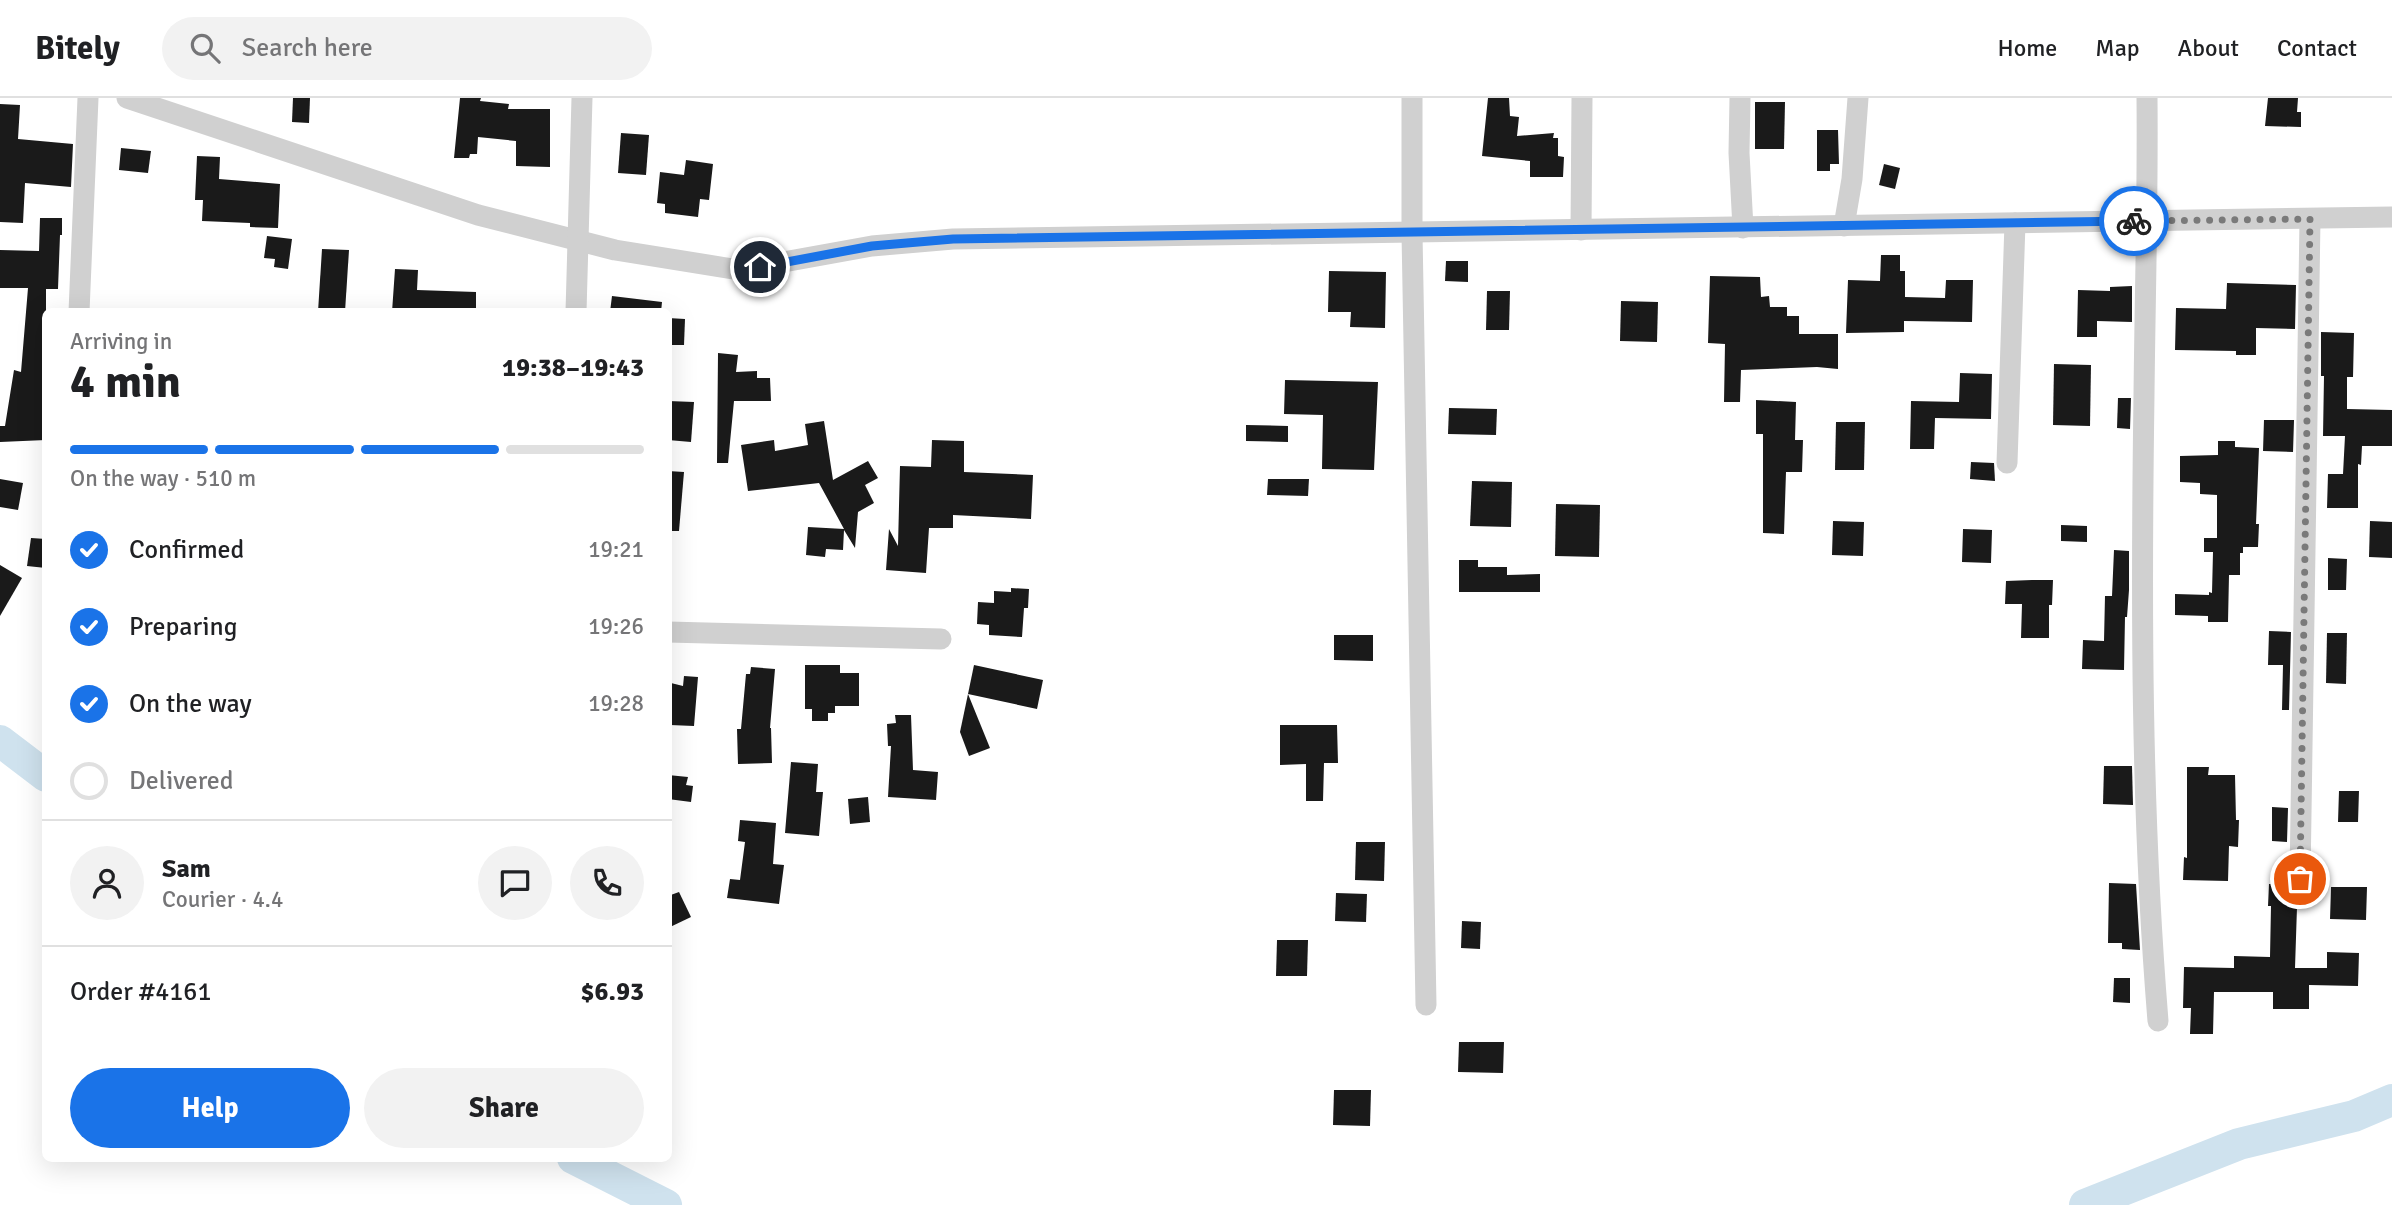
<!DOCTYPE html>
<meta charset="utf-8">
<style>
:root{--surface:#fff;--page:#f2f2f2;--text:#202124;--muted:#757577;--line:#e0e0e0;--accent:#1a73e8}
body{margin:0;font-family:Signika,sans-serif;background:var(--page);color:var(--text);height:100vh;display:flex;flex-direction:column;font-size:26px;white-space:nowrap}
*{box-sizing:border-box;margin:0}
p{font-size:23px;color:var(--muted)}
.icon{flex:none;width:38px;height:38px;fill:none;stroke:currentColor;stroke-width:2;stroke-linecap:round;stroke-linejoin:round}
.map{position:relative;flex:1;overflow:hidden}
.drawer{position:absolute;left:42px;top:210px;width:630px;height:854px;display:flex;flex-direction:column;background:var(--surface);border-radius:10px;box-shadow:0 7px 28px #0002}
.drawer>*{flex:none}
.pin{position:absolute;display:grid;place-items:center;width:60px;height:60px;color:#fff;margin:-30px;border:4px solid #fff;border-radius:50%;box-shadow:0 2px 7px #0007}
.courier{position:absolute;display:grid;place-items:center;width:70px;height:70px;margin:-35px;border:5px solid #1a73e8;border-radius:50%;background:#fff;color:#222;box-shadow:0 2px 9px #0007}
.overview em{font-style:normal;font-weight:800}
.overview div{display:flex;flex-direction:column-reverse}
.overview{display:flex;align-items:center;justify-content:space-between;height:119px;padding:0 28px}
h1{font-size:46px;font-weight:800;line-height:52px}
.bar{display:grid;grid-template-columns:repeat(4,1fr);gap:10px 7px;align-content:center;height:84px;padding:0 28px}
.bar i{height:9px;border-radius:5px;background:var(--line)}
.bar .selected{background:var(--accent)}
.bar p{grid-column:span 4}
.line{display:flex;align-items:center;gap:18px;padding:0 28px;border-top:2px solid var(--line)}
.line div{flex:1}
.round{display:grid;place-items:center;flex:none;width:74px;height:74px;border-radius:37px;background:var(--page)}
ol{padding:0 28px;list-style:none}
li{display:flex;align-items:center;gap:21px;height:77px}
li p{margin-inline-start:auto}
li .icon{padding:7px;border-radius:50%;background:var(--accent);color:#fff;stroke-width:4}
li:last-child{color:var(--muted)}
li i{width:38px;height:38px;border:4px solid var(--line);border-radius:50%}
.button{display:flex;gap:14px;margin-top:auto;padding:14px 28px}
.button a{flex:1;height:80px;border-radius:42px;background:var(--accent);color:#fff;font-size:28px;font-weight:800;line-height:80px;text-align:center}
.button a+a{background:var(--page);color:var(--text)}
header{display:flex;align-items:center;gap:42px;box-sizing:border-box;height:98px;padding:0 35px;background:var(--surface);border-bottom:2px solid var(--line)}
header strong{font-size:33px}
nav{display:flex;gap:38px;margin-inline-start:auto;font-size:24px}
.search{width:490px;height:63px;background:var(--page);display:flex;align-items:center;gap:18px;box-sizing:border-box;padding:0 24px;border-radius:38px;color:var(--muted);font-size:26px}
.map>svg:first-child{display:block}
</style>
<header>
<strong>Bitely</strong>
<div class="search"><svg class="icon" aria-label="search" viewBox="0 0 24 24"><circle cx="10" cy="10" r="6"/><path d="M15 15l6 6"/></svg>Search here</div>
<nav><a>Home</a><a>Map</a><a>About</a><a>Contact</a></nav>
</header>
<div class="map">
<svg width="2392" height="1107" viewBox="0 0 2392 1107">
<rect width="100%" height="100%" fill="#fff"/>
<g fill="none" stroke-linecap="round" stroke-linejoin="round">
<g stroke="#cfe2ee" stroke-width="32">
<path d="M0,643L46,678"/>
<path d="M573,1060L666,1107"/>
<path d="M2085,1107L2239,1046L2354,1018L2392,1002"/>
</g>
</g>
<g fill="#1a1a1a">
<path d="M293,0H310L309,25L292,24Z"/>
<path d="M460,0H481L480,3L509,6L508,11H550V69L516,68V43L478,39L477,56H470L469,60H454Z"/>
<path d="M1488,0H1509L1510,18L1519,19L1517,38L1554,35L1553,40H1558V58L1564,59L1563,79H1530V63L1482,58Z"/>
<path d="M2268,0H2298L2297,14H2301V29L2265,28Z"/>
<path d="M1755,4H1785L1784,51H1755Z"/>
<path d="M0,6L20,7L18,41L73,46L71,89L25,85L23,125L0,124Z"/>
<path d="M1817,32H1838L1839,66H1830V73H1817Z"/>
<path d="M621,35L649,37L646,77L618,75Z"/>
<path d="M121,50L151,53L148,75L119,72Z"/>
<path d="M197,58L220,59L219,81L280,86L278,130L250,129V125L202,123L203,102H195Z"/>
<path d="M686,62L713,66L709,102L700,101L698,119L665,115V106L657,105L660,74L684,77Z"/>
<path d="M1884,66L1900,70L1895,91L1879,87Z"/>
<path d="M40,120H62V137H60L58,191H46V342L0,344V328H5L14,272L21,274L28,190H0V152L39,153Z"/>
<path d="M267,138L292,141L288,171L274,169L275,161L264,160Z"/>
<path d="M322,151L349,152L345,214H318Z"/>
<path d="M1881,157H1900V173H1905V199L1945,200L1946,182H1973L1972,224L1904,223V234L1846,235L1848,182L1880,183Z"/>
<path d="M1446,163H1468V184L1445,183Z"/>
<path d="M395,171L418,172L417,192L476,194V214H392Z"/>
<path d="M1329,173L1386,174L1385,230L1350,229L1351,214H1328Z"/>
<path d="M1710,178L1760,179L1761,199L1769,198L1770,209H1787V218H1799V236H1838V271L1817,269L1741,272L1740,304H1724L1725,246L1708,245Z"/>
<path d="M2227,185L2296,187L2295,231L2256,230V257H2236V253L2175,252L2176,210L2226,211Z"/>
<path d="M2132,188V224L2097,223V239H2077L2078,192L2110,193V189Z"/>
<path d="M1487,193H1510L1509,232H1486Z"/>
<path d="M612,198L662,204L661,214H610Z"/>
<path d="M1621,203L1658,204L1657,244L1620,243Z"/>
<path d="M668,220L685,221L684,247H668Z"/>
<path d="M2321,234L2354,235L2353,279H2347V311L2392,312V348H2362L2361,367L2358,366V410H2327L2328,376H2343L2345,338H2323L2324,278H2321Z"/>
<path d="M718,255L738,257L736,274L757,273V280H770L771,303H734L728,365H717Z"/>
<path d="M2054,266L2091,267L2090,328L2053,327Z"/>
<path d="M1960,275L1992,276L1991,321L1935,320L1934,351H1910L1911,303L1959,304Z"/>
<path d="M1285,282L1378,284L1374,372L1322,371L1323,317L1284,316Z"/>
<path d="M2118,300H2131L2130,331L2117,330Z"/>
<path d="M1756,302L1796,304L1795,342H1803L1802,374H1786L1784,436L1763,435V336H1756Z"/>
<path d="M668,303L694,304L691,344L668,342Z"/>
<path d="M1449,310L1497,311L1496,337L1448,336Z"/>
<path d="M2264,322H2294L2293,354L2263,353Z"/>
<path d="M824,323L833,382L868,363L878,380L865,387L874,405L858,414L855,450L844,432L843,452L826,451L825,459L806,457L808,429L844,431L819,385L748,393L741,347L774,342L775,353L808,347L805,326Z"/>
<path d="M1836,324H1865L1864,372H1835Z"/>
<path d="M1246,327L1288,328V344L1246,343Z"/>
<path d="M932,342L964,343V374L1033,377L1031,421L953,417V430H929L926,475L886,472L889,431L898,448L900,368L931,369Z"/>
<path d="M2218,343H2235V349L2259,350L2256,426H2259L2258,449H2243V455H2240V477H2229L2228,524H2208V518L2175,517V496L2209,497V494L2212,495L2213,454H2204V440H2217V397L2200,396V385L2180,384V358L2218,357Z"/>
<path d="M1971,364L1994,365L1995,383L1970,381Z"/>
<path d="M668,373L684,374L679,433H668Z"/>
<path d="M0,381L23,385L18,412L0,409Z"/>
<path d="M1268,381H1309L1308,398L1267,397Z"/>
<path d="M1472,383L1512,384L1511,429L1470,428Z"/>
<path d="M1556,406L1600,407L1599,459L1555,458Z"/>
<path d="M1833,423L1864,424L1863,458L1832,457Z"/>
<path d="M2370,423L2392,424V460L2369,459Z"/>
<path d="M2061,427L2087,428V444L2061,443Z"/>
<path d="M1963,431L1992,432L1991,465L1962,464Z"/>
<path d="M31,440L46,441V470L27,468Z"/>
<path d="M2114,452L2129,453V492L2127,519H2125L2124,572L2082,571L2083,542L2104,543L2105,498H2112Z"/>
<path d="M2328,460L2347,461L2346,492H2328Z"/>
<path d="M1459,462H1478V469H1507V477L1540,476V494H1459Z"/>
<path d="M0,467L22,480L0,518Z"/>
<path d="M2032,482H2053L2052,507H2049V540H2021L2022,506H2005L2006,483Z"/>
<path d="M1011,490L1029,491L1028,510H1024L1022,539L989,537V527L977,526L978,504L994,505V493L1011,494Z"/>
<path d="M2269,533L2291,534L2289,612H2282L2283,567H2268Z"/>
<path d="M2327,535H2347L2346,586L2326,585Z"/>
<path d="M1334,537H1373V563L1334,562Z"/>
<path d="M805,567H840V575H859V608H835V615H828V623H812V611H805Z"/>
<path d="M974,567L1043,582L1037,611L968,596Z"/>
<path d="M751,569L775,571L770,630H771L772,665L738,666L737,631H741L746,576H750Z"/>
<path d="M684,578L698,579L694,628L670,627L671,585L683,588Z"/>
<path d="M968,596L990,650L969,658L960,634Z"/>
<path d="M895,617H911L913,672L938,674L936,702L888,699L891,648H888L887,626L896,625Z"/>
<path d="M1280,627H1337L1338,665H1324L1323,703H1306V666L1280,667Z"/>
<path d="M791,664L818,666L816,694H823L819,738L785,735Z"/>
<path d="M2104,668H2132L2133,707L2103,706Z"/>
<path d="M2187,669H2209L2208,677H2235L2236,722H2239L2238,749L2229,748L2228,783L2183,782L2184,759L2187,760Z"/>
<path d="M668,677L688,679L686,687L693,688L691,704L668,701Z"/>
<path d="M2339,693H2359L2358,724H2338Z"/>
<path d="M868,699L870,724L850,726L848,701Z"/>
<path d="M2272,709L2288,710L2287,744L2272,743Z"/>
<path d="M740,722L776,725L773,766L784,767L779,806L727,800L730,781L740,782L745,744L738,743Z"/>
<path d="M1356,744H1385L1384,783L1355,782Z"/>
<path d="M2109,785L2136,786L2140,852L2122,851V845H2108Z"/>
<path d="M2269,786H2288L2293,792L2300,794V809H2297L2295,870H2327V854L2359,855L2358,888L2309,887V911H2273V894H2214L2213,936H2190L2191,910H2183L2184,869L2234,870V858L2270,859L2271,808H2268Z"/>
<path d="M2331,789H2367L2366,822L2330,821Z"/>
<path d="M679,794L691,819L668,830V798Z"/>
<path d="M1336,795L1367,796L1366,824L1335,823Z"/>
<path d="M1462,823L1481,824L1480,851L1461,850Z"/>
<path d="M1277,842H1308L1307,878H1276Z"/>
<path d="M2114,880H2130V905L2113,904Z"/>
<path d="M1459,944H1504L1503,975L1458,974Z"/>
<path d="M1334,992H1371L1370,1028L1333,1027Z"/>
</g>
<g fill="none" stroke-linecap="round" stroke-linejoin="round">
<g stroke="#d0d0d0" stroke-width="21">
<path d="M127,0L478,117L615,152L739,172L872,148L953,141L2392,119"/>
<path d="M1412,0V135L1426,907"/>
<path d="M1740,0L1739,55L1743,130"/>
<path d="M2147,0C2148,99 2145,198 2144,297C2141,505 2141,715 2158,923"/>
<path d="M1844,128L1852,81L1858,0"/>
<path d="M1581,132L1582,0"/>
<path d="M79,214L88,0"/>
<path d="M576,214L582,0"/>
<path d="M2007,365L2015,125"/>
<path d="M668,534L941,541"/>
<path d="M2300,781L2310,121"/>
</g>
</g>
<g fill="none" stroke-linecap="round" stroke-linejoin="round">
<path stroke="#7a7a7a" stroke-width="7" stroke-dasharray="0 12.6" d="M2134,123L2310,121L2300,781"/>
<path stroke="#1a73e8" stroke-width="9" d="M760,169L872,148L953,141L2134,123"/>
</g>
</svg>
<div class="pin" style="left:2300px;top:781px;background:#ea580c"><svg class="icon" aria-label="bag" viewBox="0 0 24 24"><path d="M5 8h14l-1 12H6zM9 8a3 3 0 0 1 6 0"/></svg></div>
<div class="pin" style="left:760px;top:169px;background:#1f2937"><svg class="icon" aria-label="home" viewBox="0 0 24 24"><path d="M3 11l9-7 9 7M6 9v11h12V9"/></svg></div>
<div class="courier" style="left:2134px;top:123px"><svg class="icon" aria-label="bike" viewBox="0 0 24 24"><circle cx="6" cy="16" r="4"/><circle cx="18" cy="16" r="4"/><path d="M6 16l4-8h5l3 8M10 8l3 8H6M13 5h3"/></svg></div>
<section class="drawer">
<div class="overview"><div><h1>4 min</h1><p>Arriving in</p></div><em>19:38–19:43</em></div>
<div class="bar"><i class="selected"></i><i class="selected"></i><i class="selected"></i><i></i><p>On the way · 510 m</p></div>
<ol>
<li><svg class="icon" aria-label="check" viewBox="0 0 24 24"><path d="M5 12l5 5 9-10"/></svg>Confirmed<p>19:21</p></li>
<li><svg class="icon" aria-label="check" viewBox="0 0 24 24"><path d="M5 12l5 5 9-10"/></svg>Preparing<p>19:26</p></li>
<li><svg class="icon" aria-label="check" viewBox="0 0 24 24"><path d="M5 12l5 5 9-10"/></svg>On the way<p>19:28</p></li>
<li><i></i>Delivered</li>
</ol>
<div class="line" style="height:126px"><a class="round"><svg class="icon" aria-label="person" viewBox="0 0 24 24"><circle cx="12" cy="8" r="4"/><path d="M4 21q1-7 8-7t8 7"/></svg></a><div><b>Sam</b><p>Courier · 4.4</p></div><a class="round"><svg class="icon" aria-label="chat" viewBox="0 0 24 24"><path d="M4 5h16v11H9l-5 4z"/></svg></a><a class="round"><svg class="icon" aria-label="phone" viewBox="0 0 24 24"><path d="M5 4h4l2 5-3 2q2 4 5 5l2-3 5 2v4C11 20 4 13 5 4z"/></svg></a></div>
<div class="line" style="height:91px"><div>Order #4161</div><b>$6.93</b></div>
<div class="button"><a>Help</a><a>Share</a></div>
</section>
</div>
